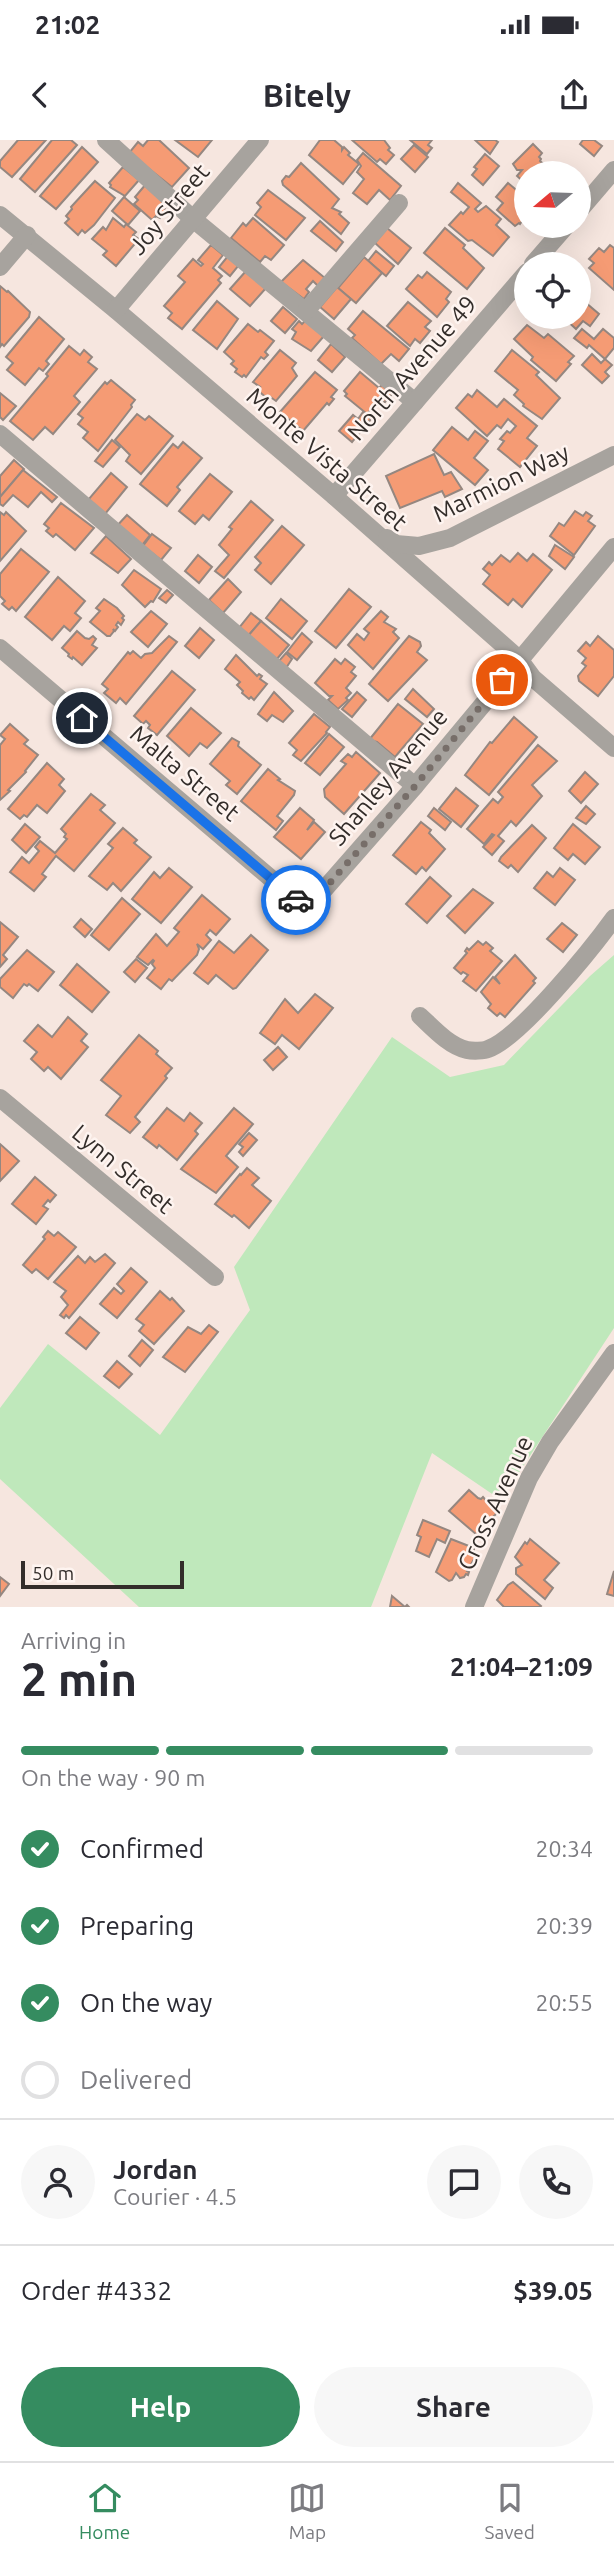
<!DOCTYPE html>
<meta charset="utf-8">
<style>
:root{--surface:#fff;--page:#f7f7f7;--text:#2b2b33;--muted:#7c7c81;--line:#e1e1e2;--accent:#358c60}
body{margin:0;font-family:Ubuntu,sans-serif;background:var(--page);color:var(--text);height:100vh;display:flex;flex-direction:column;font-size:26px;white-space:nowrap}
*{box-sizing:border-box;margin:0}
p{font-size:23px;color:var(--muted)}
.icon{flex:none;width:38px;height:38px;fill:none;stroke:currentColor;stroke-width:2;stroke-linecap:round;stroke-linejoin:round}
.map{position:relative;height:1467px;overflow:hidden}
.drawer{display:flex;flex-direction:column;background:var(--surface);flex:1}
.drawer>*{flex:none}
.needle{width:46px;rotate:251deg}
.buttons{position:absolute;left:514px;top:21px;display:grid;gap:14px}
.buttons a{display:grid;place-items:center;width:77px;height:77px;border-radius:50%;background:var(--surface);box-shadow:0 7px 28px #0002;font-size:35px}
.scale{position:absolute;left:21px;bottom:18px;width:163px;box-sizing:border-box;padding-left:7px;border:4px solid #332d2a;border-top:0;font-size:19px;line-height:24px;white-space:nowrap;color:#332d2a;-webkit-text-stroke:5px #fef4f0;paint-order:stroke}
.pin{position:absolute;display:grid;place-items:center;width:60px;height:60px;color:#fff;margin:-30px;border:4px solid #fff;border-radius:50%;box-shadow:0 2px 7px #0007}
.courier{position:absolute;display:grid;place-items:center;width:70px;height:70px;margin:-35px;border:5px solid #1a73e8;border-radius:50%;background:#fff;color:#222;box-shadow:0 2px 9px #0007}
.head em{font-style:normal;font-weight:600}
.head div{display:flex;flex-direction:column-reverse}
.head{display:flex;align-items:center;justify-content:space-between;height:119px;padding:0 21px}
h1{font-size:46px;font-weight:600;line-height:52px}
.bar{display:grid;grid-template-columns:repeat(4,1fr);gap:10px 7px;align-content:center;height:84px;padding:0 21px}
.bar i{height:9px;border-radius:5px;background:var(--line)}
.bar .active{background:var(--accent)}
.bar p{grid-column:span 4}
.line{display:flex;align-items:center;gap:18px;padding:0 21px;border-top:2px solid var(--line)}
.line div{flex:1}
.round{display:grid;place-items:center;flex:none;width:74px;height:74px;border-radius:37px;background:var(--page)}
ol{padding:0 21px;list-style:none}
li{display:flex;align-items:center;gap:21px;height:77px}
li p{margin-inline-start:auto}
li .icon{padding:7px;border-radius:50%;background:var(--accent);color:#fff;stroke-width:4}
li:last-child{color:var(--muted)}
li i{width:38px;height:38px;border:4px solid var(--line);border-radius:50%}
.cta{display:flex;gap:14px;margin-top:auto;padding:14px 21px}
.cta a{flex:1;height:80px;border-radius:42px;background:var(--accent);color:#fff;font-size:28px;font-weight:600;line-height:80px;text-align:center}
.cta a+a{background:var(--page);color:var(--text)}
.status{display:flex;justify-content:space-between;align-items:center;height:49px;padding:0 35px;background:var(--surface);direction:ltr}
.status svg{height:19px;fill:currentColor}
header{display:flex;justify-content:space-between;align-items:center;height:91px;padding:0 21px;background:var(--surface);font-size:32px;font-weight:600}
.dock{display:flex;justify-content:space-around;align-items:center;height:98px;border-top:2px solid var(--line);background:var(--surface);font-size:19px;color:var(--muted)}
.dock a{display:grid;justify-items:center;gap:4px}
.dock .active{color:var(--accent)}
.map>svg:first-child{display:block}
</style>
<div class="status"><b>21:02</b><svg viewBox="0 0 49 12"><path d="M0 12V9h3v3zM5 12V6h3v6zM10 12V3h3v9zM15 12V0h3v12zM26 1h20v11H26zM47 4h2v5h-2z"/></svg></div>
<header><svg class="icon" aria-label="back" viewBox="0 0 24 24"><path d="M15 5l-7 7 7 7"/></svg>Bitely<svg class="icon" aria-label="share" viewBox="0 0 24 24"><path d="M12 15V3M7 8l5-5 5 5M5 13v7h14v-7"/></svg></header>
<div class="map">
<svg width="614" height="1467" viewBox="0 0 614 1467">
<rect width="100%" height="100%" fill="#f6e6df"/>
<path fill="#bfe8bb" d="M614,815V1188L501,1360L432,1313L371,1467H139L0,1339V1268L48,1204L160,1295L250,1170L234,1127L392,897L450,937L504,925L590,836Z"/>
<g fill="#f59b74" stroke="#958780" stroke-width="2">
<path d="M18,0H46L12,37L0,27V21Z"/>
<path d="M52,0H71L77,5L35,52L20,39Z"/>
<path d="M148,0H159L189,28L172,47L129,13L138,2L143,6Z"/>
<path d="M175,0H212L198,17Z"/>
<path d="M320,0H334L342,7V10L344,7L350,13L348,15L359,24L343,44L309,15Z"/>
<path d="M352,0H384L390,8L388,10L394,15L386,24L380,19L377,22Z"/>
<path d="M410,0H432L428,5L432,8L427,14Z"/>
<path d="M475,0H495L498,2L490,14Z"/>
<path d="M583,0H594L602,6L594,16L580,4Z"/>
<path d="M533,4L542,13L539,17L541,19L540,21L554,33L561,26L569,33H527V45L517,36L522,30H517L513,24Z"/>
<path d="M414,5L428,17L415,32L401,19Z"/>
<path d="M82,7L98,22L56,69L40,56Z"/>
<path d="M363,13L401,46L390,60L379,50L367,64L353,53L364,39L357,32L361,26L357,20Z"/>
<path d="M485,14L499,26L483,45L472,35L477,29L474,27Z"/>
<path d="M301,23L339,59L332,68L341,72L339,74L349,83L341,94L283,45L282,41L286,36L289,37Z"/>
<path d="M123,27L139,40L125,56L110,47L111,45L109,43Z"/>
<path d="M95,41L115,58L94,85L85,93L82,90L78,95L65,83L69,79L66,76L72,69L71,67Z"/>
<path d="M458,43L481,63L475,69L478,72L486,66L501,79L496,85L509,97L493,116L472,100L468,101L449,85L461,72L463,74L469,67L451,52Z"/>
<path d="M508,43L527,59V74L520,84L519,83L515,86L497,70L503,63L496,57Z"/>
<path d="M146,44L167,62L163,67L166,70L160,78L156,76L152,80L134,64L138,60L135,57Z"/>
<path d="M268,50L305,78L286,100L255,75L261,67L257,63Z"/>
<path d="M124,57L140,71L128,85L112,71Z"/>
<path d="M113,78L124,87L126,84L136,92L133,95L139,99L116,126L103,115L107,111L92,99L103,87L106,90Z"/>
<path d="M253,78L284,105L271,120L265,116L260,122L231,98L243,83L246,86Z"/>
<path d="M320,81L343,102L336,111L311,91Z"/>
<path d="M387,88L411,108L398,124L375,103Z"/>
<path d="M445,88L465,105L463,108L484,128L467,149L424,113Z"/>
<path d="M211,105L223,115L213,128L222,136L218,140L221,143L182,189L168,178L172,173L164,166L185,142L178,136L193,119L201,126L203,124L198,120Z"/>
<path d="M610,105L614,108V150L589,128L594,123L589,119L599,108L604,112Z"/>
<path d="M376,111L394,126L386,136L368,121Z"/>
<path d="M228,116L239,125L230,136L219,127Z"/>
<path d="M364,117L382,133L356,163L338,148Z"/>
<path d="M303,120L325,138L318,146L313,141L306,149L309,152L304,159L281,142Z"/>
<path d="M246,131L266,148L250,166L230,149Z"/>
<path d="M427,132L451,152L446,159L449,162L437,177L406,149L418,135L422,138Z"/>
<path d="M0,146L7,152L8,151L30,172L29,177L4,206L2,204L0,207Z"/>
<path d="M337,147L351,159L334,179L320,167Z"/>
<path d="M579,157L599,174L590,186L583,181L576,189L563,177H579Z"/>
<path d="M217,161L238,179L217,209L193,190Z"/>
<path d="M408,162L431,181L425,187L430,191L420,203L415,199L410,206L387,186Z"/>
<path d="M283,167L297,179L285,193L271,181Z"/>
<path d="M363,171L409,209L399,221L391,214L381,224L352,198L355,195L348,189Z"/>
<path d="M39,177L64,199L46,221L49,224L43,231L39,228L25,245L7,230L13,223L6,217Z"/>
<path d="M306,180L324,196L311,211L292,199L296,192L292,189L299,181L302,184Z"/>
<path d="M248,184L258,192L260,190L274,201L265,212L268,215L264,219L261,217L246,237L244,235L242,237L235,232L237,229L231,224L234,221L224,212Z"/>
<path d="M527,185L544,198L548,194L574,216L568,222L571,224L556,241L531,220L533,217L514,199Z"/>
<path d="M582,189L594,199L603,189L614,198V208L605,219L589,205L587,208L574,198Z"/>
<path d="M331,204L345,217L332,232L318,220Z"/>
<path d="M69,206L80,215L84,210L92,217L88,222L97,229L74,256L80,262L53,294L45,287L33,300L10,281L48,236L46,234Z"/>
<path d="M280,210L296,223L292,228L297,236L276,261L269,256L267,258L257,250L260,247L253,242Z"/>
<path d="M512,210L539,232L536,235L560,258L542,279L523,266L524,264L514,255L518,250L495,231Z"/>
<path d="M592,214L601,223L605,219L612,225L605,232L609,236L602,243L582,225Z"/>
<path d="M315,232L337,250L331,257L334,259L329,265L327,263L303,291L280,272Z"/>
<path d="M360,232L379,248L382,245L392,254L385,262L380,260L367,274L345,256L347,254L344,251Z"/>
<path d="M111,240L135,260L131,265L132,267L98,311L83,298L88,292L78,284L83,278L78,274L105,242L107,244Z"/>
<path d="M477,250L497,267L504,259L537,286L527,298L537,306L520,327L498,309L504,301L500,299L507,291L510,293L516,286L508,279L501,288L497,285L487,296L456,268L468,254L472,257Z"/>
<path d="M0,253L16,266L3,280L0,277Z"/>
<path d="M363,272L371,279L352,302L339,291L353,275L358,279Z"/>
<path d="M137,274L145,280L149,276L173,296L141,334L126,321L130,315L115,300Z"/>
<path d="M452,287L468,300L475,291L488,301L474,318L488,330L475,345L433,310Z"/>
<path d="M112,300L120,307L103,327L95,321Z"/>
<path d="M183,302L202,318L177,347L180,350L167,366L140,344L173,304L178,308Z"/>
<path d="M434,314L444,335L451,332L462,349L445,357L442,351L400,368L386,336Z"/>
<path d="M14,320L24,329L0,357V336Z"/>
<path d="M23,330L57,357L52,362L41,352L28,367L13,355L3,366L0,364V357Z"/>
<path d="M111,333L127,347L105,374L88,360Z"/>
<path d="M210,334L232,352L209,380L203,375L195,384L179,371Z"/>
<path d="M251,361L273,380L224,438L215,431L229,415L219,405L232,389L229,387Z"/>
<path d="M61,363L94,388L75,410L56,394L53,397L46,391L49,388L44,384Z"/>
<path d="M575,371L583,376L586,372L592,376L588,381L595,386L574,415L550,396L559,383L564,386Z"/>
<path d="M0,372L4,375L6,372L26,391L0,421Z"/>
<path d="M127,375L150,395L139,409L115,388Z"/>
<path d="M282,386L304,405L271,444L255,430L261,423L255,417Z"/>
<path d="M152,394L171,408L161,420L143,406Z"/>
<path d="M106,396L131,419L118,433L91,413Z"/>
<path d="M555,405L574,417L565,429L549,416Z"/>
<path d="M21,409L49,432L16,471L12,467L9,470L2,464L5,461L0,456V434Z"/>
<path d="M518,413L527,421L533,414L552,430L522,467L513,459L508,465L483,444L490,435L483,429L489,422L492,425L501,415L510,422Z"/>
<path d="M198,415L212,427L199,443L185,431Z"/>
<path d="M134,430L161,449L153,462L151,461L145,467L122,445Z"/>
<path d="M58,437L85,461L75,473L81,478L70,491L64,486L52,500L25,477Z"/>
<path d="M228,439L241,452L223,473L209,460Z"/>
<path d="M349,449L371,467L336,508L315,491Z"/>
<path d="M167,450L173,455L166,463L159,458Z"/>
<path d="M104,459L117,468L124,476L122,478L124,480L121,485L118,482L116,485L118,487L115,491L113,489L114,491L110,496H107L90,482L100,471L96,468Z"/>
<path d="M281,459L307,481L292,499L266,478Z"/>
<path d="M151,471L167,484L148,507L131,492Z"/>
<path d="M381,471L388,477L384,482L396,489L393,492L399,498L373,529L348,505L357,494L364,500L369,493L364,489Z"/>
<path d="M251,473L261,481L248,496L239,488Z"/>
<path d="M261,481L289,505L276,520L248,496Z"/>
<path d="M200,488L214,500L199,518L185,506Z"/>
<path d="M77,491L85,498L89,499L93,496L96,499L92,505L97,508L82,525L73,517L72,519L68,516L69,514L62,508Z"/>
<path d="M302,493L312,502L297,520L287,512Z"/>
<path d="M169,496L177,502L126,564L120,558L116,563L104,553L108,549L102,544L128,512L130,514L133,511L141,518L145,514L152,513Z"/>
<path d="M409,496L420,502L421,506L417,512L427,520L388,561L369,544Z"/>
<path d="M598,496L614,510V536L598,556L579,541L578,536L586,526L582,523L586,518L578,511L586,502L590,506Z"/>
<path d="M286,513L292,519L286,528L278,522Z"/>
<path d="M236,515L257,536L259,534L262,536L260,539L267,544L254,560L251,557L249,559L242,553L243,551L237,545L240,542L225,529Z"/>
<path d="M335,519L341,524L345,519L355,527L351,532L356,536L346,548L351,553L346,558L348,560L338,569L328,560L332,556H329L315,543Z"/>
<path d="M172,531L195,550L157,595L148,588L150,585L146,581L143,584L134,576Z"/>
<path d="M413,549L434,569L427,577L405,559Z"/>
<path d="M274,552L293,571L283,582L272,575L267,581L258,574Z"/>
<path d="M357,552L366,560L352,577L342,569Z"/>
<path d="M398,564L423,584L395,617L377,602L369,600Z"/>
<path d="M191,568L221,593L207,608L200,603L189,616L167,596Z"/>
<path d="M314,574L330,587L326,592L327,593L301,621L293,615L297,610L289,603Z"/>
<path d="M514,577L537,597L489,655L465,635L490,602L492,603Z"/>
<path d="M10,584L28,600L24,604L38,615L25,631L26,632L8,650L10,651L0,660V605L5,599L0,595Z"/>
<path d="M329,594L344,607L320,635L305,623Z"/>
<path d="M232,598L239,602L238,606L261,625L237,654L226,645L230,641L210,624Z"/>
<path d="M538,605L557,621L532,645L542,656L516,686L511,681L498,696L504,701L492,715L483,707L494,695L492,694L484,704L467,689L493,659L498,663L503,657L498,652Z"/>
<path d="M356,612L380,633L344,674L325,657L324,649L346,624L341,621L348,614L352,617Z"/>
<path d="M47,623L64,639L59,645L65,651L47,673L37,665L27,677L24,675L20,679L8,669Z"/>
<path d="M268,629L280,639L278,640L295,651L294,655L277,676L283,681L276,690L241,661Z"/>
<path d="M585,632L598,644L581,663L569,651Z"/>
<path d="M456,648L478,666L461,687L439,669Z"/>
<path d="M91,654L105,665L100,670L115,683L74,731L56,716L42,734L46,737L34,751L10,732L22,717L29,723L39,711L35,707L40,701L55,713L67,699L64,697L66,694L61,689Z"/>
<path d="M586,666L595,674L586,684L576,678Z"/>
<path d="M300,668L314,680L307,690L314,682L325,692L301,719L274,697Z"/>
<path d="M434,668L451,682L445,690L428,676Z"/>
<path d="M421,682L431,690L429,693L445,709L426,731L422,727L416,734L393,715Z"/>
<path d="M25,684L40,697L26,713L12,700Z"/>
<path d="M573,684L600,707L585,724L573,714L568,720L554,708Z"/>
<path d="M532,685L546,698L518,732L511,725L508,728L499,721L501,717Z"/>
<path d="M123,688L137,700L134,703L151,717L121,751L113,743L107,750L89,736L113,708L108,704Z"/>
<path d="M169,728L192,747L161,783L132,759L154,732L160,738Z"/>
<path d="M560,728L575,740L555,765L534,748L547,732L553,737Z"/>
<path d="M430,737L451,756L427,783L406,764Z"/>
<path d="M473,749L493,763L465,793L447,776Z"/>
<path d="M202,755L230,779L216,795L210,790L206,795L211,800L203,809L197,804L199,809L197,815L172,841L169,839L161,849L147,838L155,828L152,824L154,821L153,820L148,825L137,817L156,794L167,806L179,792L174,788Z"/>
<path d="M122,758L140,774L109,810L91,795Z"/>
<path d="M81,779L92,789L85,797L74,787Z"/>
<path d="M0,782L18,797L3,815L7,819L0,827Z"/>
<path d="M562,783L577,795L563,812L547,799Z"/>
<path d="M251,795L268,810L236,848L233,849L216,835L208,844L194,833L219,801L234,813Z"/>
<path d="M478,801L483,805L486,802L493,808L490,811L502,821L476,851L463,841L468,835L463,832L461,834L454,828L467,813L465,811L467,808L469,810Z"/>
<path d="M27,810L54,832L38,851L29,844L27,846L24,844L13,858L0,847V839Z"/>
<path d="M515,815L536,838L533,841L535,843L505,877L500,873L497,876L488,868L491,864L481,852L493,837L500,844L495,837Z"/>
<path d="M136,819L147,828L135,842L124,832Z"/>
<path d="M77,824L109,852L92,872L60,845Z"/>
<path d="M315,854L333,868L299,909L282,895L275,904L260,893L285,859L298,873Z"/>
<path d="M68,877L87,894L81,901L88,907L61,939L48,927L44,931L31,919L37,912L24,901L38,885L52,897Z"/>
<path d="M139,895L158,911L156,914L172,928L165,936L167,938L135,977L140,982L130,993L106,975L121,956L101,940Z"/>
<path d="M278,907L287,917L273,930L264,920Z"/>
<path d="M167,968L184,981L190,973L202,983L195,991L198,994L177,1020L159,1005L157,1008L143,997Z"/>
<path d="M234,968L253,984L226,1016L238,1027L216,1053L181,1029Z"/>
<path d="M249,993L257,1000L243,1016L239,1012L243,1007L239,1004Z"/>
<path d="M0,1004L19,1021L0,1041Z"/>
<path d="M247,1028L259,1038L252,1045L271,1061L249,1088L234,1075L232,1077L215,1064L240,1034L241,1035Z"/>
<path d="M35,1037L56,1055L50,1062L48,1060L43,1066L48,1069L36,1084L12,1064Z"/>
<path d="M48,1091L54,1096L58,1092L76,1107L48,1139L36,1129L32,1133L23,1125L45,1099L43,1097Z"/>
<path d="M105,1114L115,1123L69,1178L66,1175L64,1178L60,1175L68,1165L61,1157L66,1151L54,1142L78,1116L85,1123L90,1117L95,1122Z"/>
<path d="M131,1128L147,1142L117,1178L100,1164L114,1148L121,1154L124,1151L117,1144Z"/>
<path d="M160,1151L170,1160L172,1158L184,1171L154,1204L139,1191L144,1185L136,1179Z"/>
<path d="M80,1177L99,1193L86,1209L66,1193Z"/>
<path d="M209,1185L218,1192L185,1232L163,1217L188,1187L201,1194Z"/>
<path d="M142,1200L153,1210L140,1226L129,1216Z"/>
<path d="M117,1221L132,1234L119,1248L104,1236Z"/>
<path d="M469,1350L478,1358L481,1359L483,1357L497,1373L491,1379L493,1381L477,1395L449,1371Z"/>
<path d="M423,1380L450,1391L445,1403L437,1399L429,1417L416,1411L421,1397L417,1395Z"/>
<path d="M451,1399L474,1408V1415L476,1416L467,1431L469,1432L468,1435L466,1434L464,1437L460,1438L456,1433L452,1440L449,1441L436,1432Z"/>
<path d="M530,1399L559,1423L544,1440L553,1448L545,1459L516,1434V1428L522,1425L515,1417L525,1402L527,1404Z"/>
<path d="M614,1431V1456L607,1454Z"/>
<path d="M0,1437L9,1444L0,1456Z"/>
<path d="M513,1442L541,1466L540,1467H504L497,1460L508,1445Z"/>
<path d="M392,1456L405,1467L407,1465L409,1467H390Z"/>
</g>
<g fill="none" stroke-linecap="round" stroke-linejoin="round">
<g stroke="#a7a39e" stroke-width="18">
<path d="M106,0L193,79L415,262"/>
<path d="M579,71L614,30"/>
<path d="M0,75L116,170L334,356L519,519L533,538L614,608"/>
<path d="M533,124L566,86"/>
<path d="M0,127L27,95"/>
<path d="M116,170L260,0"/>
<path d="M306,171L399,63"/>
<path d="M0,294L415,646"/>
<path d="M334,356L527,132"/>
<path d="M387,398L396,404L419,406L450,398L614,315"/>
<path d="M0,508L307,769L415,646L614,407"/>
<path d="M420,876C433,888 449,906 467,910C472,911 484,911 488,909C520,898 593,807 614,778"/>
<path d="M0,958L215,1137"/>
<path d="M474,1467L529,1338L550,1302L614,1213"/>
</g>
</g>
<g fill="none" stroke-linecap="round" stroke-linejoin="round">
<path stroke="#776e69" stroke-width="7" stroke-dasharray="0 12.6" d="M296,760L307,769L415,646L502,540"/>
<path stroke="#1a73e8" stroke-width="9" d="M82,578L296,760"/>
</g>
<g text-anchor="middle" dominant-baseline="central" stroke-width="5" stroke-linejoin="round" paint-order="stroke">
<g font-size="24" fill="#332d2a" stroke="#fef4f0">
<text transform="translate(169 69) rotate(-50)">Joy Street</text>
<text transform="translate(412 228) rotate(-49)">North Avenue 49</text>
<text transform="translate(327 319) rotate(41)">Monte Vista Street</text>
<text transform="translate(501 343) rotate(-26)">Marmion Way</text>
<text transform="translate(185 633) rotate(40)">Malta Street</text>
<text transform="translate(388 637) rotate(-50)">Shanley Avenue</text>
<text transform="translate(123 1029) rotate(40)">Lynn Street</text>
<text transform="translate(495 1363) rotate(-65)">Cross Avenue</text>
</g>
</g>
</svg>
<div class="buttons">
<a><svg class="needle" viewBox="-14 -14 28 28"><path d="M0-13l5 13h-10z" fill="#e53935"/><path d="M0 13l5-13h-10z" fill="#7c7c81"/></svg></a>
<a><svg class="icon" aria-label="locate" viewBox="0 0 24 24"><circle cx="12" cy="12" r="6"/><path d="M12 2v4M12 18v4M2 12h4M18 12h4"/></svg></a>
</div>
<div class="scale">50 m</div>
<div class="pin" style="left:502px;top:540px;background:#ea580c"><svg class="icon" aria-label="bag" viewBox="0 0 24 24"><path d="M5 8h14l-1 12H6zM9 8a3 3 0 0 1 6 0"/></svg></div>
<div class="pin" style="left:82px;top:578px;background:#1f2937"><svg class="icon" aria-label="home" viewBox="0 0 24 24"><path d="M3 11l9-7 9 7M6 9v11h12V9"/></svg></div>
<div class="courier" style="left:296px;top:760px"><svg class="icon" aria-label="car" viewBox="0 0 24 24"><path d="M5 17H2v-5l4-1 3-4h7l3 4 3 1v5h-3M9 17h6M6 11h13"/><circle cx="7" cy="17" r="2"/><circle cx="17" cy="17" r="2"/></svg></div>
</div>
<section class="drawer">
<div class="head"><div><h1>2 min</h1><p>Arriving in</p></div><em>21:04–21:09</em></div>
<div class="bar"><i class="active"></i><i class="active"></i><i class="active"></i><i></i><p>On the way · 90 m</p></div>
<ol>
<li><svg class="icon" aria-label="check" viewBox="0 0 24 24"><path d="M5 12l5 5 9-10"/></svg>Confirmed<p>20:34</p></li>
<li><svg class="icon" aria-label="check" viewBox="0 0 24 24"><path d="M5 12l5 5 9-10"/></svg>Preparing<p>20:39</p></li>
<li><svg class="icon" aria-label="check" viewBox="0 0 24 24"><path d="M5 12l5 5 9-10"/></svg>On the way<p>20:55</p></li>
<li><i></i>Delivered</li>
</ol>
<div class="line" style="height:126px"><a class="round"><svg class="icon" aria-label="person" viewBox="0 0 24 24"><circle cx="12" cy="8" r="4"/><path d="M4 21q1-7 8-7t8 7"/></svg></a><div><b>Jordan</b><p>Courier · 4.5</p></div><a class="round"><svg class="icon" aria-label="chat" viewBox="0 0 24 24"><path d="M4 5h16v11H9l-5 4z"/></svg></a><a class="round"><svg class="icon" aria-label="phone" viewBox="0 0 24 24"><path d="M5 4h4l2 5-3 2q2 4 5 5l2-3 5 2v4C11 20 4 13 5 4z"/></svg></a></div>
<div class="line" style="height:91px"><div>Order #4332</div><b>$39.05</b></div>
<div class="cta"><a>Help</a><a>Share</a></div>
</section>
<nav class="dock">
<a class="active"><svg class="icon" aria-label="home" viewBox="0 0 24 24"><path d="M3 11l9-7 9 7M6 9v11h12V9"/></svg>Home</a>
<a><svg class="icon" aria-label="map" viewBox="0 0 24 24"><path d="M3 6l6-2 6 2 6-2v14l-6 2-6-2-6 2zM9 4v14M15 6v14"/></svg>Map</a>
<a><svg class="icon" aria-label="saved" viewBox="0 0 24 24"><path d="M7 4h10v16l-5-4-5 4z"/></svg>Saved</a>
</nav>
